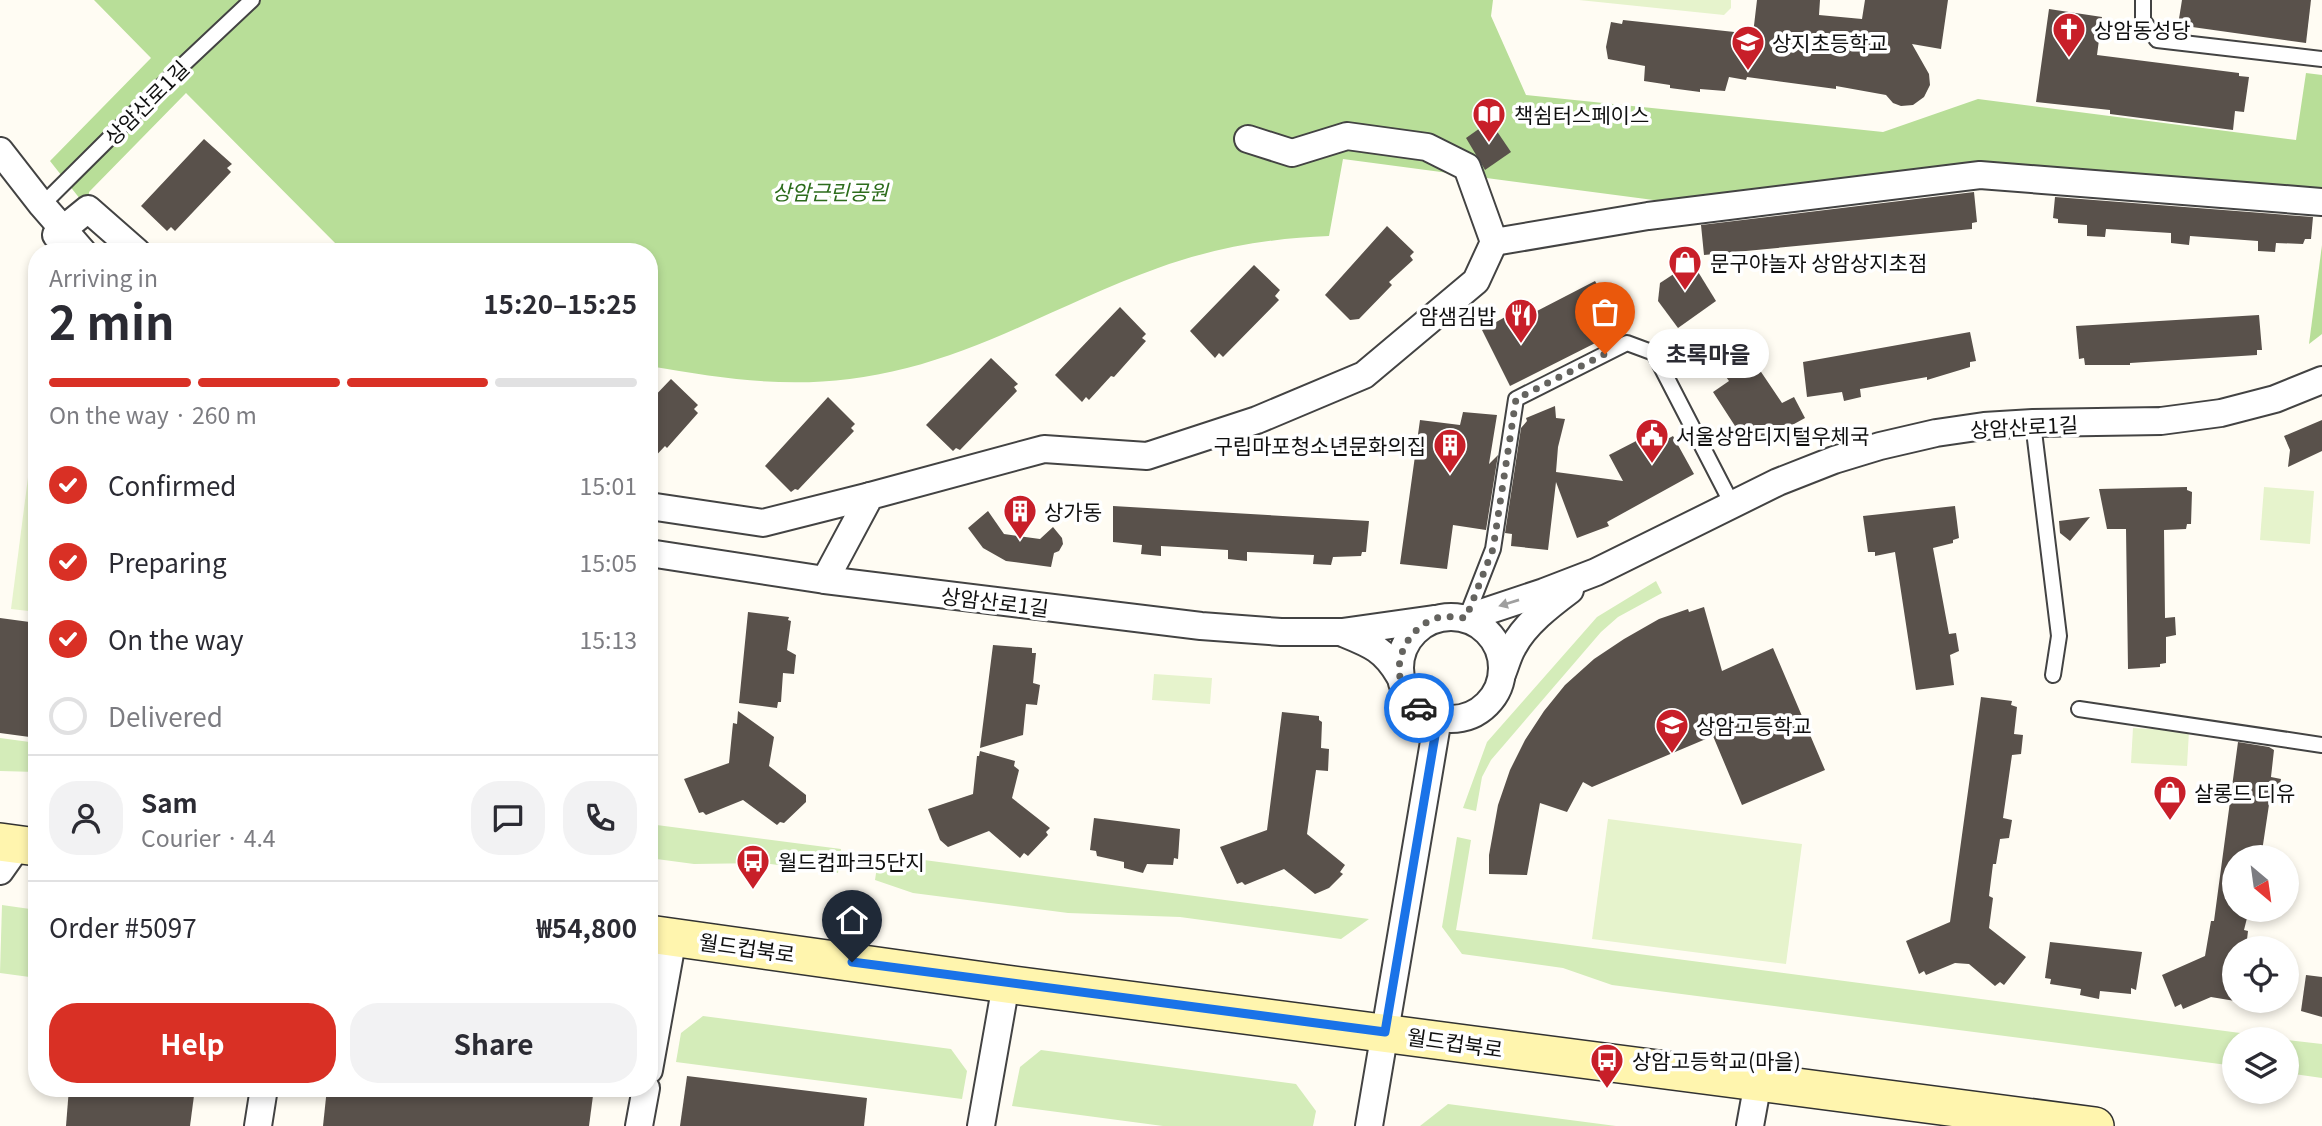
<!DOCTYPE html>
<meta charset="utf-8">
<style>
:root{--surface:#fff;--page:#f2f2f3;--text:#2b2b33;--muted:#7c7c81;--line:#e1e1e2;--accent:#d93025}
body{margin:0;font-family:Georgia,"Noto Sans KR",serif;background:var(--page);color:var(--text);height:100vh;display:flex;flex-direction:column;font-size:26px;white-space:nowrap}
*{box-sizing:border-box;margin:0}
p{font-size:23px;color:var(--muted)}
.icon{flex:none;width:38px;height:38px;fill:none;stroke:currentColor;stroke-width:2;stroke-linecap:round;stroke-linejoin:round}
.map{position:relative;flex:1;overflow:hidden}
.panel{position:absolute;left:28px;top:243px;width:630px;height:854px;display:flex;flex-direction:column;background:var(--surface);border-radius:28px;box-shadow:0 4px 10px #0003}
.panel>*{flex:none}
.needle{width:46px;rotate:151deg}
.fabs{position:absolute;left:2222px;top:845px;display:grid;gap:14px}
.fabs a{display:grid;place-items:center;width:77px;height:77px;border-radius:50%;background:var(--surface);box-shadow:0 4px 10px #0003;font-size:35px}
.pin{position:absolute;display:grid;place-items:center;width:60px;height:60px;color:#fff;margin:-72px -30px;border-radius:50% 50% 50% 0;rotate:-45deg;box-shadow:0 0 7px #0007}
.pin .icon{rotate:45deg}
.courier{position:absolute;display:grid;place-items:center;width:70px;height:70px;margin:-35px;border:5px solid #1a73e8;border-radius:50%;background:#fff;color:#222;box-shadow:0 2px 9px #0007}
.bubble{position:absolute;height:49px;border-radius:24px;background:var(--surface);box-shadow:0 4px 10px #0003;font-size:23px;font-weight:700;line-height:49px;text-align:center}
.overview em{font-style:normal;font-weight:700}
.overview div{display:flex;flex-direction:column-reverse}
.overview{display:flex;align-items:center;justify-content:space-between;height:119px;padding:0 21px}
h1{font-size:46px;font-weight:700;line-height:52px}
.bar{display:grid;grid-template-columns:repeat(4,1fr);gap:10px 7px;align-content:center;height:84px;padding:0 21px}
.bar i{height:9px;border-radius:5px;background:var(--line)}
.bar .current{background:var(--accent)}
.bar p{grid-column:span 4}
.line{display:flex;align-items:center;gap:18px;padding:0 21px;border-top:2px solid var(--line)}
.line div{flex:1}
.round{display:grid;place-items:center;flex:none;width:74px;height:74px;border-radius:28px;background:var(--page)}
ol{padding:0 21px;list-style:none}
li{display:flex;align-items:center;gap:21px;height:77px}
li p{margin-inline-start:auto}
li .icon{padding:7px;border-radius:50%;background:var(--accent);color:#fff;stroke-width:4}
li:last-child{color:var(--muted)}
li i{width:38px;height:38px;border:4px solid var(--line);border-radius:50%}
.cta{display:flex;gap:14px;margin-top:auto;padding:14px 21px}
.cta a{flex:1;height:80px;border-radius:28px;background:var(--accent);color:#fff;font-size:28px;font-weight:700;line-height:80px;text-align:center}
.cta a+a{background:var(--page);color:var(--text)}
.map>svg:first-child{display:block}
</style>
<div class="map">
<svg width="2322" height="1126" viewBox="0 0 2322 1126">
<rect width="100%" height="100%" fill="#fffcf3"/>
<g fill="#d4ecb9">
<path d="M1656,581L1662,593L1618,617L1601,632L1491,760L1482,777L1476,811L1463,808L1487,742L1597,617Z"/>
<path d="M0,738L37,743V772L0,771Z"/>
<path d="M649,824L841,849L838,873L763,863L694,864L649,858Z"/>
<path d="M1457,837L1471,840L1456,930L2286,1039L2235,1040V1066L1612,985L1563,968L1462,954L1442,927Z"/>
<path d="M879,854L1369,919L1341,939L1180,917L1068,913L913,893L875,880Z"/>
<path d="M2,905L37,910V978L0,973Z"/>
<path d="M703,1016L951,1049L967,1071L962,1099L676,1062L681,1033Z"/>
<path d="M2287,1040L2322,1044V1078L2287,1073Z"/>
<path d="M1041,1050L1296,1084L1316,1111L1313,1126H1163L1012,1106L1020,1067Z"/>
<path d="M1448,1104L1616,1126H1420Z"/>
</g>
<g fill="#b8de98">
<path d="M94,0H1493L1491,16L1526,95L1883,132L1978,99L2296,140L2306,73L2322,75V201L2113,178L1684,204L1343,159L1329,236C1271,238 1213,248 1158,268C1073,298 994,346 907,368C814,392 742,382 649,366V252H344L186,93L89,192L88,209L50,161L151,58Z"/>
<path d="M2322,245V334L2309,344Z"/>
</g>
<g fill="#e6f3cc">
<path d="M1579,0H1731V8L1724,15Z"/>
<path d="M37,408V612L11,609Z"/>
<path d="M2264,487L2314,491L2310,544L2260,540Z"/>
<path d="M1154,674L1212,678L1210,704L1152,700Z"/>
<path d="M2133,728L2189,731L2187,766L2131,763Z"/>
<path d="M1608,819L1802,844L1786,964L1592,939Z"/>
</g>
<g fill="#59514b">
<path d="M1757,0H1820L1819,15L1862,19L1865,0H1948L1941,49L1912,44L1929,74L1930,85L1924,97L1913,105L1901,106L1893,103L1886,95L1836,86V89L1747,77L1746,80L1729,77L1725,91L1700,89V92L1670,88V85L1644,81L1645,66L1608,59L1606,47L1611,22L1622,24L1623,20L1753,34Z"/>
<path d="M2182,0H2311L2306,43L2178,25Z"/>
<path d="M2049,9L2102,17L2097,55L2239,73V76L2249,77L2244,112L2235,111L2233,130L2110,114V110L2036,102Z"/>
<path d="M1490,121L1511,152L1485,170L1466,138Z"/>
<path d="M204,139L232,164L227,168L231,172L175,231L171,227L167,231L141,206Z"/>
<path d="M1974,192L1977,222L1972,223V229L1704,255L1701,225Z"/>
<path d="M2055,197L2313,217L2311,239H2305L2303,244L2276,243L2275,252L2258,251V241L2190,236L2189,245L2171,243V233L2106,229L2105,237L2087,236V225L2058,223V219L2053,218Z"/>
<path d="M1387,226L1414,252L1410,256L1413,260L1389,282L1392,285L1359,319L1350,320L1325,295Z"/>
<path d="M1692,262L1716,301L1678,328L1658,301L1660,283Z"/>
<path d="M1254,265L1280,290L1275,296L1279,300L1223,357L1219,353L1215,358L1190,331Z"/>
<path d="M1595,281L1599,288L1609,283L1629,326L1510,386L1482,330L1532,302L1535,312Z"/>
<path d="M1120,307L1146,334L1142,338L1146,341L1114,377L1111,376L1089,400L1086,397L1082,402L1055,375Z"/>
<path d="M2259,315L2262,350H2257V355L2130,363V365H2085L2084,358L2079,359L2076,326Z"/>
<path d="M1970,332L1976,361L1970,362V367L1927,380V377L1860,389L1861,397L1844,401L1842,392L1807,397L1803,362Z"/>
<path d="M1723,342L1744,371L1755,363L1782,403L1794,397L1805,418L1783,430L1782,426L1759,440L1747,438L1735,426L1713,392L1729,381L1708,352Z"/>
<path d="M991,358L1018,384L1014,387L1017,391L960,450L956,448L953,451L926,425Z"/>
<path d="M671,379L698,405L694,409L698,413L667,448L665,446L649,463V402Z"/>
<path d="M828,397L855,424L851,428L854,431L798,490L795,489L791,492L765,466Z"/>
<path d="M1555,406L1556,418L1565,419L1558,447L1556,472L1623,481L1609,455L1640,439L1647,450L1673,436L1694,474L1607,522L1609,526L1577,538L1556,482L1548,550L1511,546L1512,534L1505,533L1521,428L1527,421L1526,418Z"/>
<path d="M1463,412L1497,415L1489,464L1498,455L1486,530L1453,525L1447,569L1400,564L1420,420L1460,425Z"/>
<path d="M2322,420V451L2288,467L2290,450L2284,436Z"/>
<path d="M2187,487V490L2192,492L2191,524H2187L2186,529L2164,530L2165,618L2175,617L2176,635L2166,637V663L2160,664V667L2128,669L2126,529H2107L2099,489Z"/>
<path d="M1113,506L1369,521L1366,552H1362L1361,556L1333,557L1331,565L1313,564L1314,555L1247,552V561L1228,559V550L1161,546V556L1141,554L1142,545L1113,542Z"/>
<path d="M1955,506L1959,538L1953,540V543L1933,548L1949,634L1956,633L1959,651L1950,655L1954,685L1916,690L1895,552L1875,556V552H1868L1863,516Z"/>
<path d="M988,511L1004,534L1040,539L1053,527L1062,538L1063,544L1059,551L1054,553L1051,567L1006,561L983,548L968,528Z"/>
<path d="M2090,517L2070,541L2060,533L2059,521Z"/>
<path d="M1704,607L1722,671L1773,648L1825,770L1742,805L1713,736L1592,787L1583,782L1567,812L1540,803L1527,875L1489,874V855L1498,805L1510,770L1525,740L1544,711L1565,685L1594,659L1624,639L1659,619L1688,609L1689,612Z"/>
<path d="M748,612L789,617L788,620L791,621L787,650L796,655L794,674L783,673L781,702H778L777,708L739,703Z"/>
<path d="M0,618L37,623V738L0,733Z"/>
<path d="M993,645L1032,648V653H1036L1033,683L1040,685L1037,705L1026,704L1023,735L980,748Z"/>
<path d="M1981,697L2012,701L2011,705L2017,707L2014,734L2023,735L2021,754L2012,755L2003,818L2012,820L2009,838L2000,839L1996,864H1993L1989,896L1993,898L1989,928L2026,957L2004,985L2000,982L1995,986L1969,964L1955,963L1926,975L1924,971L1919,974L1906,941L1950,922Z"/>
<path d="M738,711L774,737L769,766L806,795V802L784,823L780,822L777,825L743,800L706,815L703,812L699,813L684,779L729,763L733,723L737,724Z"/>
<path d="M1282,712L1319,716V720L1322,722L1321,748L1329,749L1328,771L1316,770L1307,834L1345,865L1340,872L1343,874L1329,888L1315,894L1284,869L1245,885L1242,882L1237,884L1220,847L1267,830Z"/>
<path d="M2238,742L2269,747L2274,750L2271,777L2281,779L2278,796L2270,798L2261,858H2235V910H2249L2244,930L2248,931L2246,948H2235V1001L2211,997L2183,1009L2181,1004L2175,1007L2162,975L2205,956L2211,921H2214Z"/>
<path d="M980,751L1015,761L1014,766L1019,770L1012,798L1050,828L1046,832L1048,835L1028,856L1024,853L1020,858L989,831L948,847L940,840L928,809L973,794L977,756H979Z"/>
<path d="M1094,818L1180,829L1178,859L1174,858L1173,865L1147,864L1143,873L1124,868V862L1097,856L1096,851L1090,850Z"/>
<path d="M2050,942L2142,952L2136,990L2131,988V994L2100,991L2099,999L2080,995L2081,989L2050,984L2051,979L2045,978Z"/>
<path d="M2306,975L2322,977V1017L2301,1011Z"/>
<path d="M687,1076L867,1098L864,1126H680Z"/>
<path d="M69,1088H195L190,1126H66Z"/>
<path d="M327,1088H594L589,1126H323Z"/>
</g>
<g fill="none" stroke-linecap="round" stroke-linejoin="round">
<defs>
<g id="lane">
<path d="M2143,0V20L2157,40L2322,59"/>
<path d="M42,205L185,63L252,0"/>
<path d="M2033,423L2059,636L2053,675"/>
<path d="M1466,618L1493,549L1516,399L1627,343L1654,353L1732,504"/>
<path d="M2079,709L2322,745"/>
</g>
<g id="street">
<path d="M0,151L42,205L83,252"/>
<path d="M56,235L88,209L137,252"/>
<path d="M1494,242L1648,216L1980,175L2322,202"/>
<path d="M649,506L763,523L870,496"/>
<path d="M649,553L825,580L1201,626L1281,632H1342L1434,619"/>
<path d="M825,580L870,496L1044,449L1147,456L1257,420L1364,375L1476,281L1494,242L1467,167L1427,147L1347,136L1292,153L1248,139"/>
<circle cx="1451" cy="668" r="51"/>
<path d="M1466,618L1544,592L1596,572L1778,482L1834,460L1880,446L1936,433L1984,426L2033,423L2161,421L2221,413L2275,399L2322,380"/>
<path d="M1343,633C1370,644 1384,649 1399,675"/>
<path d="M1502,674C1506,665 1508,655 1513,647C1525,624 1550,605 1570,590"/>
<path d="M0,871L19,844"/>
<path d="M649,1070L673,937"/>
<path d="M258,1126L264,1088"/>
<path d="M639,1126L646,1088"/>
<path d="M981,1126L1006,984"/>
<path d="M1369,1126L1438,718"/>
<path d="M1750,1126L1758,1082"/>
</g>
<g id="secondary">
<path d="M0,842L37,847"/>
<path d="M649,934L1006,984L2095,1126"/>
</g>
</defs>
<use href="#lane" stroke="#434343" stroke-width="18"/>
<use href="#street" stroke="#434343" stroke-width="30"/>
<use href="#secondary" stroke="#323232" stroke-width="40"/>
<use href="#lane" stroke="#fff" stroke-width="14"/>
<use href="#street" stroke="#fff" stroke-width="26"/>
<use href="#secondary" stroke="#fff5ae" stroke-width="37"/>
</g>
<defs><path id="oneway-solid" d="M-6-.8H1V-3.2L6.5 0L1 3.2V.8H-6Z" transform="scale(1.75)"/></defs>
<use fill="#9f9f9f" href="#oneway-solid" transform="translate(1509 603) rotate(163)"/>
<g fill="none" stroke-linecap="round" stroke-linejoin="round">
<path stroke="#64635f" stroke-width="7" stroke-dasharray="0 12.6" d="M1419,708C1414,703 1408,697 1405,691C1390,664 1406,631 1433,619C1444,615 1455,617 1466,618L1493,549L1516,399L1605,354"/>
<path stroke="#1a73e8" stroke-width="9" d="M852,962L1385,1032L1438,718L1419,708"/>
</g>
<defs>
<symbol id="church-pin" viewBox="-11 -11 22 30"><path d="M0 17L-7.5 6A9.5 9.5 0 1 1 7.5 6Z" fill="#c81f29" stroke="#fff"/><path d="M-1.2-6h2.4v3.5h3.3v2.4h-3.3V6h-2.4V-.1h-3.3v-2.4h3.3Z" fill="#fff"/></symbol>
<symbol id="school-pin" viewBox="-11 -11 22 30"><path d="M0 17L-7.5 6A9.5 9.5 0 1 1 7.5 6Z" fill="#c81f29" stroke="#fff"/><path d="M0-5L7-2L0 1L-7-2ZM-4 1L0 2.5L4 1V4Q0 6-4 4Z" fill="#fff"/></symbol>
<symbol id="library-pin" viewBox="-11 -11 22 30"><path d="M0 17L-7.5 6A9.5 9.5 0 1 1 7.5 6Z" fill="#c81f29" stroke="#fff"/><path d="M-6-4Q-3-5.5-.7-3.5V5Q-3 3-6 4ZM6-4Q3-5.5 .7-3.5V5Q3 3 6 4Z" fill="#fff"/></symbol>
<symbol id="shop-pin" viewBox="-11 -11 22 30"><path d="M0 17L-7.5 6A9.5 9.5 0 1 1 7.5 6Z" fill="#c81f29" stroke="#fff"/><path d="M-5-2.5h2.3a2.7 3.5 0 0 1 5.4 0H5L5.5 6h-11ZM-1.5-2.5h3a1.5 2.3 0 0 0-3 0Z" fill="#fff"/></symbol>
<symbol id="restaurant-pin" viewBox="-11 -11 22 30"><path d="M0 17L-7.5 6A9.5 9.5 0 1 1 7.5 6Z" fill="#c81f29" stroke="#fff"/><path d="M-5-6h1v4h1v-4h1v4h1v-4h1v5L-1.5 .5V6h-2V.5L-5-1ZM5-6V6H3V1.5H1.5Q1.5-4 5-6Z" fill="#fff"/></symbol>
<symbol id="civic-pin" viewBox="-11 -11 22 30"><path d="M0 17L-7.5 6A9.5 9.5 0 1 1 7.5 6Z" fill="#c81f29" stroke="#fff"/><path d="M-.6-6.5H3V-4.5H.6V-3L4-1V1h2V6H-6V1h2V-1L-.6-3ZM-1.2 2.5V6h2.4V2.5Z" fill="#fff"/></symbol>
<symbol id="building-pin" viewBox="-11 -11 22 30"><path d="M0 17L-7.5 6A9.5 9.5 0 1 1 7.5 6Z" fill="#c81f29" stroke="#fff"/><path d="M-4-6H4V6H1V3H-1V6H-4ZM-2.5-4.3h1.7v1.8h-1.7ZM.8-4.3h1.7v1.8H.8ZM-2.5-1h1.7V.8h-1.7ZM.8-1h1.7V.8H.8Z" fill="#fff"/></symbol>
<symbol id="bus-pin" viewBox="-11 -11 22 30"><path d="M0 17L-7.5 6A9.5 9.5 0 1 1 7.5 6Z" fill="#c81f29" stroke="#fff"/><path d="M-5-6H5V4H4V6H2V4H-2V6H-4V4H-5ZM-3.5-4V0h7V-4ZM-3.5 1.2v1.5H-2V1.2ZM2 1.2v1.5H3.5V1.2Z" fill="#fff"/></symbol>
</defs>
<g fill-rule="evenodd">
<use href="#church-pin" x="2050" y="10" width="38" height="52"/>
<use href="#school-pin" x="1729" y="23" width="38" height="52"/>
<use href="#library-pin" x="1470" y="95" width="38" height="52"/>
<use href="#shop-pin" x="1666" y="243" width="38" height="52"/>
<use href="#restaurant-pin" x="1502" y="296" width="38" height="52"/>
<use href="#civic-pin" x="1633" y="416" width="38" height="52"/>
<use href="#building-pin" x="1431" y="426" width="38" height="52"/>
<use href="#building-pin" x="1001" y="492" width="38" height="52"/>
<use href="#school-pin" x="1653" y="706" width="38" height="52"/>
<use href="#shop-pin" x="2151" y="773" width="38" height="52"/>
<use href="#bus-pin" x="734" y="842" width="38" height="52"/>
<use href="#bus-pin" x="1588" y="1041" width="38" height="52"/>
</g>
<g text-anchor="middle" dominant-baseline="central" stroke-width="7" stroke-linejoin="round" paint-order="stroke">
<g font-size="21" fill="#101010" stroke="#fff" text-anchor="start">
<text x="2094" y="29">상암동성당</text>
<text x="1772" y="42">상지초등학교</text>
<text x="1514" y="114">책쉼터스페이스</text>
<text x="1710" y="262">문구야놀자 상암상지초점</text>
<text x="1496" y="315" text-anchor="end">얌샘김밥</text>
<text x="1676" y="435">서울상암디지털우체국</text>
<text x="1426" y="445" text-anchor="end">구립마포청소년문화의집</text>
<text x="1044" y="511">상가동</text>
<text x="1696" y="725">상암고등학교</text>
<text x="2194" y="792">살롱드 디유</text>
<text x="778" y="861">월드컵파크5단지</text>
<text x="1632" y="1060">상암고등학교(마을)</text>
</g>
<g font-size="21" fill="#101010" stroke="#fff">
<text transform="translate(146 102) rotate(-45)">상암산로1길</text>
<text transform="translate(2024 426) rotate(-3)">상암산로1길</text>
<text transform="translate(995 601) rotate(7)">상암산로1길</text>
<text transform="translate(747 947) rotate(8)">월드컵북로</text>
<text transform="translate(1455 1042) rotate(8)">월드컵북로</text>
</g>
<g font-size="21" font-style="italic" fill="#2d6c1c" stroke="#fff">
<text x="830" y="191">상암근린공원</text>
</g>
</g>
</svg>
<div class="fabs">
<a><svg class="needle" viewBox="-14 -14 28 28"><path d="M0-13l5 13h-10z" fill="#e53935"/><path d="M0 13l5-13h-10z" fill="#7c7c81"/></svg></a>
<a><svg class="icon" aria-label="locate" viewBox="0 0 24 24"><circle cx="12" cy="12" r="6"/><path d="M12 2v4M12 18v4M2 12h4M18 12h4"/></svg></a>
<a><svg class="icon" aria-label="layers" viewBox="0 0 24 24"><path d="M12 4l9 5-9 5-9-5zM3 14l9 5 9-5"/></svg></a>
</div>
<div class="pin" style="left:1605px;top:354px;background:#ea580c"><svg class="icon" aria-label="bag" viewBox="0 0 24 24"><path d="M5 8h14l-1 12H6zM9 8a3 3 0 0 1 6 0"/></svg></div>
<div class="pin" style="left:852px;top:962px;background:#1f2937"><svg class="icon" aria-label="home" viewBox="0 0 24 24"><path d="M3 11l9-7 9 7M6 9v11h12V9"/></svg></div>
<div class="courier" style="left:1419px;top:708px"><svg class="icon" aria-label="car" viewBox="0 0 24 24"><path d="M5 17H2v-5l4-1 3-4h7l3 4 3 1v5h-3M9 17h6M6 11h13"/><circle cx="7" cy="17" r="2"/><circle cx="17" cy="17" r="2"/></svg></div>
<div class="bubble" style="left:1647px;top:329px;width:122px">초록마을</div>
<section class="panel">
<div class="overview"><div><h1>2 min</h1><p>Arriving in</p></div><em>15:20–15:25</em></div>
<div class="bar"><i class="current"></i><i class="current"></i><i class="current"></i><i></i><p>On the way · 260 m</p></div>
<ol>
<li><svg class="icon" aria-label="check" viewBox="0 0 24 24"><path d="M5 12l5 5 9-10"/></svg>Confirmed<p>15:01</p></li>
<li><svg class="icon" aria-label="check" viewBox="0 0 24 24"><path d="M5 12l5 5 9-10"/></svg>Preparing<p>15:05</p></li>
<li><svg class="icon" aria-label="check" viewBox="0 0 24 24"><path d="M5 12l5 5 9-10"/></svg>On the way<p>15:13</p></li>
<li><i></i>Delivered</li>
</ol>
<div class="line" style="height:126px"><a class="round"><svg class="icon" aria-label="person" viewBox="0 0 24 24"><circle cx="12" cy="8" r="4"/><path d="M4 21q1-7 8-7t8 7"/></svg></a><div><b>Sam</b><p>Courier · 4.4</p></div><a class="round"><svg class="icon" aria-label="chat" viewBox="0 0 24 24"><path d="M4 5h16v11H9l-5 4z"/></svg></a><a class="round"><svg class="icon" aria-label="phone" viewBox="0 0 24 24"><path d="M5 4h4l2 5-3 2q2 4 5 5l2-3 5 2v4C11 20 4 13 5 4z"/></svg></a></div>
<div class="line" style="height:91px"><div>Order #5097</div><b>₩54,800</b></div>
<div class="cta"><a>Help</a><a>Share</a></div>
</section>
</div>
